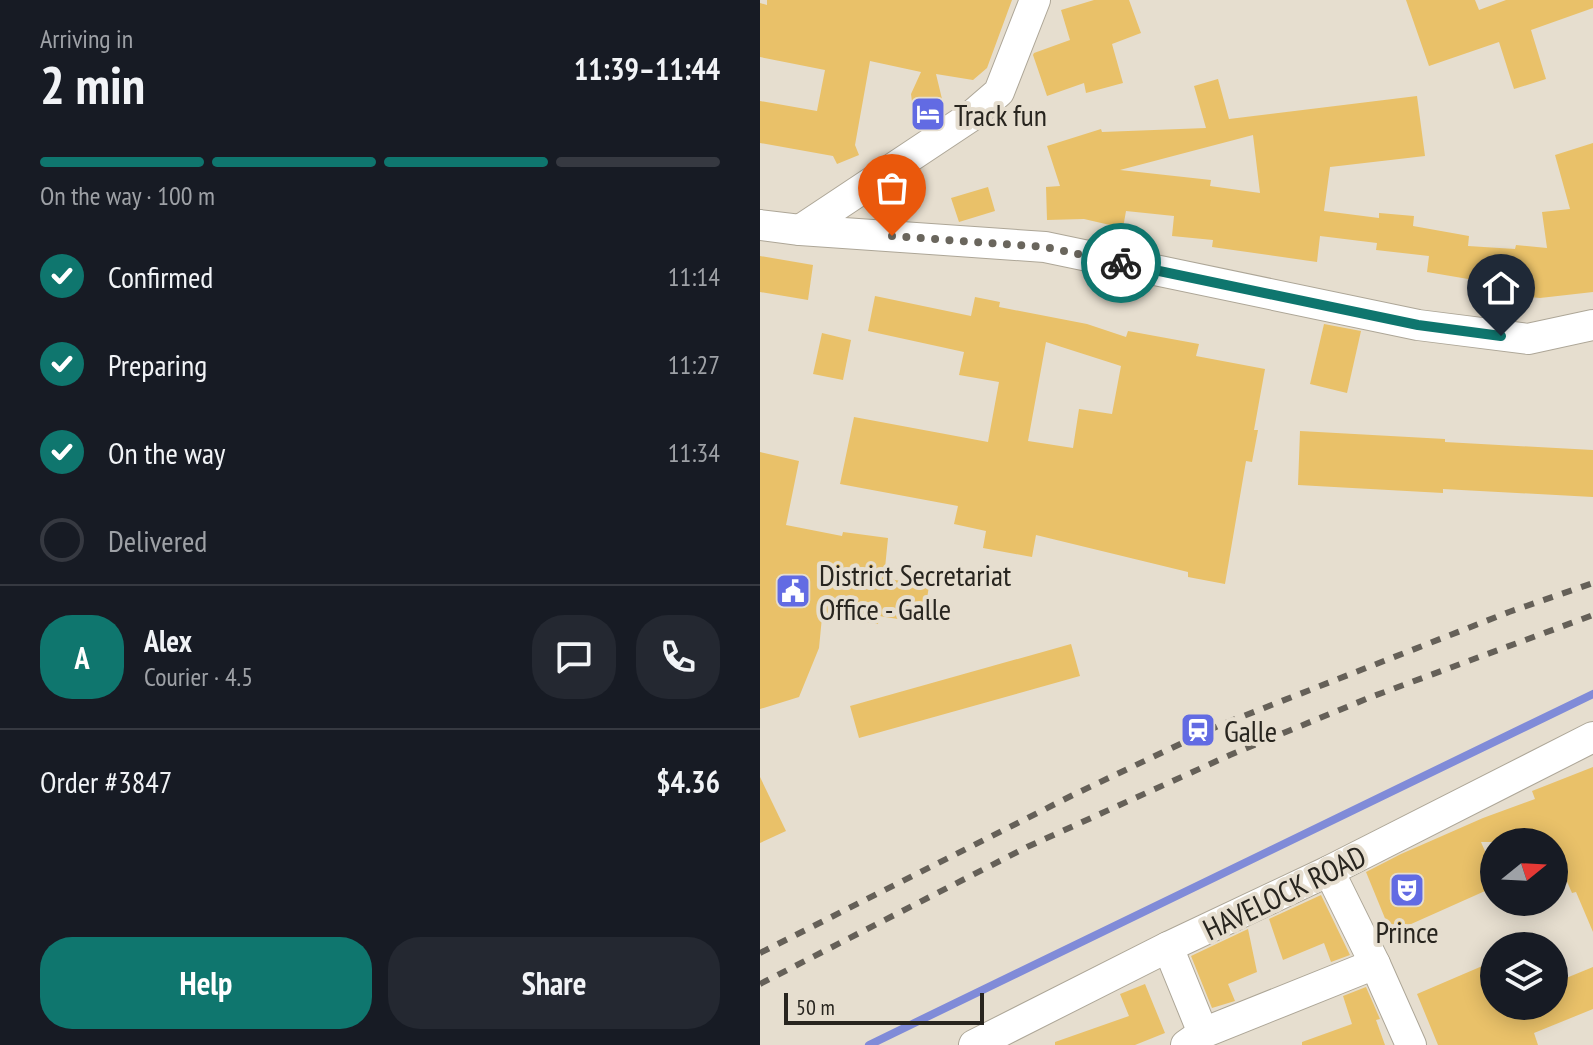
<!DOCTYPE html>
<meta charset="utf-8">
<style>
:root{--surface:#171b24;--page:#242831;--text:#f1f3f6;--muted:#9ea1a6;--line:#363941;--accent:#0f766e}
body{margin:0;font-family:"PT Sans Narrow",sans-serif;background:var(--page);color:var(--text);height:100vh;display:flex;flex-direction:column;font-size:30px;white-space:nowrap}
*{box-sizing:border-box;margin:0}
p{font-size:26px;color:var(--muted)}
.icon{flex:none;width:44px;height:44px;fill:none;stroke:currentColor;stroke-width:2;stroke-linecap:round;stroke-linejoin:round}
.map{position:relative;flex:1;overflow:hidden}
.side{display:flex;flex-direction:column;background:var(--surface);width:760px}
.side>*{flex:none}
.needle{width:52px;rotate:72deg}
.buttons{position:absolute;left:720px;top:828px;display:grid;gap:16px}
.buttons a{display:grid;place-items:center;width:88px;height:88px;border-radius:50%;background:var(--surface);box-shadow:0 4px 20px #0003;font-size:40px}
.scale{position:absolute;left:24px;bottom:20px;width:200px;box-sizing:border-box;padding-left:8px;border:4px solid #28251f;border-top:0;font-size:22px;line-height:28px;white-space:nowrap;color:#28251f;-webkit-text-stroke:6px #e6decf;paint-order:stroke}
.pin{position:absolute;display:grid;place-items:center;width:68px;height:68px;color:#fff;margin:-82px -34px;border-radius:50% 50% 50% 0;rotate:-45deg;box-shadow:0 0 8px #0007}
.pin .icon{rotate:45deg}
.courier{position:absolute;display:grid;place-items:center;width:80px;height:80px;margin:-40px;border:6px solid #0f766e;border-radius:50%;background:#fff;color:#222;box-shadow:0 2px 10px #0007}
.summary em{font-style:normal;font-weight:700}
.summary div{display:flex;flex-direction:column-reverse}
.summary{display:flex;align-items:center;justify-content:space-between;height:136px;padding:0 40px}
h1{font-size:52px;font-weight:700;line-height:60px}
.bar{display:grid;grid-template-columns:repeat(4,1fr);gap:12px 8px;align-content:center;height:96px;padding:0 40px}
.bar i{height:10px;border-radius:6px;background:var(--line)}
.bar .current{background:var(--accent)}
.bar p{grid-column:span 4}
.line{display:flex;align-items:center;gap:20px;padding:0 40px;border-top:2px solid var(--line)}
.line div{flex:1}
.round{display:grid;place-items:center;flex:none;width:84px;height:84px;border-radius:32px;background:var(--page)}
ol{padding:0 40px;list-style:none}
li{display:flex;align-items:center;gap:24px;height:88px}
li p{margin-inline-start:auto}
li .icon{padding:8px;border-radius:50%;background:var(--accent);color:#fff;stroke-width:4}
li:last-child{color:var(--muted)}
li i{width:44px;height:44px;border:4px solid var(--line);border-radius:50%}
.cta{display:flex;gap:16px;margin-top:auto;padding:16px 40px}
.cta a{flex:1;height:92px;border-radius:32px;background:var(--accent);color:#fff;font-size:32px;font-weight:700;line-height:92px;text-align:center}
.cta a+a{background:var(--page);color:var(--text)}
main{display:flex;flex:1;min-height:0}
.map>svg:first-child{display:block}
</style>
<main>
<section class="side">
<div class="summary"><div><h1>2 min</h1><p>Arriving in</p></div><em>11:39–11:44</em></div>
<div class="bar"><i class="current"></i><i class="current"></i><i class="current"></i><i></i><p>On the way · 100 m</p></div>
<ol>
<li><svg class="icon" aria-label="check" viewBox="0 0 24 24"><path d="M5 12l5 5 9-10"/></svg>Confirmed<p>11:14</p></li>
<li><svg class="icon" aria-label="check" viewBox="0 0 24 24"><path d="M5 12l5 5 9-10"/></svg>Preparing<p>11:27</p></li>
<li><svg class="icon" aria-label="check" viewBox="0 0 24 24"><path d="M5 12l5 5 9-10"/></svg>On the way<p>11:34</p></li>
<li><i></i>Delivered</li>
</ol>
<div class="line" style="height:144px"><b class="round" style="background:var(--accent);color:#fff">A</b><div><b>Alex</b><p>Courier · 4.5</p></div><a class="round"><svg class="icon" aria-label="chat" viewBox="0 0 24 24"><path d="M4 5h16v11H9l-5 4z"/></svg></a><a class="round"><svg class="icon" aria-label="phone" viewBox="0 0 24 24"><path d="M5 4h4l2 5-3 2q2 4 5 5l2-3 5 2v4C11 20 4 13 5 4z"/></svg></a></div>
<div class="line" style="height:104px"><div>Order #3847</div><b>$4.36</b></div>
<div class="cta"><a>Help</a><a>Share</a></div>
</section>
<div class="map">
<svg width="833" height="1045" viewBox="0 0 833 1045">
<rect width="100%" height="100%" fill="#e6decf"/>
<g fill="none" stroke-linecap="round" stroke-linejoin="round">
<path stroke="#808bd8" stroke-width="8" d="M109,1045L833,694"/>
</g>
<g fill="#e9c169" fill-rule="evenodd">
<path d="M7,0H252L227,68L213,80L176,74L182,99L154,118L151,94L161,72L110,61L95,145L99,155L77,164L73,156L0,143V101L57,111L65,70L0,57V3L7,5Z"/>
<path d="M334,0H369L381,33L352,44L363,83L326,93L324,83L287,96L273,55L274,53L310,40L301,10Z"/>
<path d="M646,0H715L719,10L746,0H833V8L771,30L786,79L754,89L739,42L669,66Z"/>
<path d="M458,79L469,119L657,96L665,156L570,167L564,211L619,218V213L654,216L653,226L709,236L708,246L755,249L756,245L787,248L782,212L810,209L795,155L833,143V292L780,298L750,295L751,289L714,286V280L667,272L669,256L616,250L617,243L560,236L557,262L452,247L453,240L412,236L414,216L366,211L363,228L324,219L287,220L286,187L300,186L287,146L341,129L342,132L446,128L434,86ZM493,135L500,193L450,186L451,180L360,170Z"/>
<path d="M228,187L235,211L199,222L191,198Z"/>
<path d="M0,256L53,265L48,300L0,292Z"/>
<path d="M115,296L211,316L215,297L240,302L239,307L327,324L366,337L368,331L439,344L436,356L505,369L494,430H498L492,462L486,461L465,584L428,577V572L276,535L272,557L223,548L226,531L194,524L198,506L80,484L94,417L228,442L239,382L199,375L204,352L108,331ZM286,342L361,366L352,414L319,409L313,448L268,441Z"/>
<path d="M564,324L601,331L587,393L550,384Z"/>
<path d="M62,333L91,340L83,380L53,374Z"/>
<path d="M540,431L685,439V442L833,450V497L683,489V493L538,485Z"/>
<path d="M0,452L39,461L26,525L82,536L83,532L128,538L124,578L169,586L163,623L119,616L118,624L62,617L59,648L39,697L0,709Z"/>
<path d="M311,644L320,676L99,738L90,706Z"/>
<path d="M833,767V932L816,892L812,893L794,852V842H721L734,872V887L631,933L606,872L641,854L723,818L775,799L772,791Z"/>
<path d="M0,777L26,831L0,843Z"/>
<path d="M561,895L590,955L571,962L564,943L523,960L509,919Z"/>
<path d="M488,929L497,972L468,984L475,1001L452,1008L431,956Z"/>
<path d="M734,961V1006H794V983L833,967V1009L774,1033L778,1045H678L657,994Z"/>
<path d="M385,984L405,1033L375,1045H295V1042L369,1016L360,994Z"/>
<path d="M606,987L620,1019L616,1020L625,1045H542V1042L592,1024L583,996Z"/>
</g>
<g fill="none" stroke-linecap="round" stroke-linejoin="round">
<defs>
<g id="minor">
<path d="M0,225L40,230L285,247L658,325L768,339L833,325"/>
<path d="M40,230L210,117L239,92L275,0"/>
<path d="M569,871L615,964L651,1045"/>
<path d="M408,947L443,1033"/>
<path d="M214,1045L408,947L569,871L833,737"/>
<path d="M426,1045L443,1033L615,964"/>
</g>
</defs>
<use href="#minor" stroke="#ada697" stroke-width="32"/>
<use href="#minor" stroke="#fff" stroke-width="30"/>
<g stroke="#656058" stroke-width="6" stroke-dasharray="10 10" stroke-linecap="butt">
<path d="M0,953L315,794L458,726L749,612L833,583"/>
<path d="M0,984L267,847L470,755L611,697L833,615"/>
</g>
</g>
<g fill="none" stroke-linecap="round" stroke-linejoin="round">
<path stroke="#6a665d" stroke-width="8" stroke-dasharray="0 14.4" d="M132,236L285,247L361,263"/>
<path stroke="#0f766e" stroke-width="10" d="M361,263L658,325L741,336"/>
</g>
<defs>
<symbol id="hotel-square" viewBox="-11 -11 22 22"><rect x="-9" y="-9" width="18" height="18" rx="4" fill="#626be3" stroke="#e6decf"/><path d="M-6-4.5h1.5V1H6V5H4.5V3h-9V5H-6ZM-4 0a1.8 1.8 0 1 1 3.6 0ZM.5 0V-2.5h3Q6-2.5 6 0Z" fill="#fff"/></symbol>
<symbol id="civic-square" viewBox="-11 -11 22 22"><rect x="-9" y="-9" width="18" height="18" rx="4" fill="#626be3" stroke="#e6decf"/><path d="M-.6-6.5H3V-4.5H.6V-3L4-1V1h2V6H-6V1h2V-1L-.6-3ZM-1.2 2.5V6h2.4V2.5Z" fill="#fff"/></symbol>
<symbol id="station-square" viewBox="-11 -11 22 22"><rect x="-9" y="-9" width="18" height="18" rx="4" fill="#626be3" stroke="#e6decf"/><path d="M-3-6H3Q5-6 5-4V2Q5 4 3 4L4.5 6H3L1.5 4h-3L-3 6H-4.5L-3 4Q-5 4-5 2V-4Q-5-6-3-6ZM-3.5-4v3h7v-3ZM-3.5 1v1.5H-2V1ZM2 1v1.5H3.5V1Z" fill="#fff"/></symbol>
<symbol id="theatre-square" viewBox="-11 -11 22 22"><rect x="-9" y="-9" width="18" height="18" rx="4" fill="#626be3" stroke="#e6decf"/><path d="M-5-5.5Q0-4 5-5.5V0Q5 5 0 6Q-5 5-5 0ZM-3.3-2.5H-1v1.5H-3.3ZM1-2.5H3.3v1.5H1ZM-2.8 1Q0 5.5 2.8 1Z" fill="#fff"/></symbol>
</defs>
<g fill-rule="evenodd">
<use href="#hotel-square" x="148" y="94" width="40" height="40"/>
<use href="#civic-square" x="13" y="571" width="40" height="40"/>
<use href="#station-square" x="418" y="710" width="40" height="40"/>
<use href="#theatre-square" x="627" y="870" width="40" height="40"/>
</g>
<g text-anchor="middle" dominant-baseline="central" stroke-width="8" stroke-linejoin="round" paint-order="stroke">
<g font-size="30" fill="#28251f" stroke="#e6decf" text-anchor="start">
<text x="194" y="114">Track fun</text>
<text x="59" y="574">District Secretariat<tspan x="59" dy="34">Office - Galle</tspan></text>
<text x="464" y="730">Galle</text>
<text x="647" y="931" text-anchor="middle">Prince</text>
</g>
<g font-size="30" fill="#28251f" stroke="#e6decf">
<text transform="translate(524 892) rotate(-26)">HAVELOCK ROAD</text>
</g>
</g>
</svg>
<div class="buttons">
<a><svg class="needle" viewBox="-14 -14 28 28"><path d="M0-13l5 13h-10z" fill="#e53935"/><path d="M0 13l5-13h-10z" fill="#9ea1a6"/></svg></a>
<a><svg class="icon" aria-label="layers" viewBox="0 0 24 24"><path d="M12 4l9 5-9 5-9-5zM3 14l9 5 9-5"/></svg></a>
</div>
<div class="scale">50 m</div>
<div class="pin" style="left:132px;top:236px;background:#ea580c"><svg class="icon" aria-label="bag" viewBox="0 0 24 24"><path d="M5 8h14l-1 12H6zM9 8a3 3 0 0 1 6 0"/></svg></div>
<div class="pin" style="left:741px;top:336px;background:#1f2937"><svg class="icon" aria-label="home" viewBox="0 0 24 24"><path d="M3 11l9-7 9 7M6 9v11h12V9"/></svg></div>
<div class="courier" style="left:361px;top:263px"><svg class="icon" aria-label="bike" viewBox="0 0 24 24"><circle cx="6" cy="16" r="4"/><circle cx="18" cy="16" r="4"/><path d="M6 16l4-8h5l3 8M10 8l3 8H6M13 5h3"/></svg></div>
</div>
</main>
